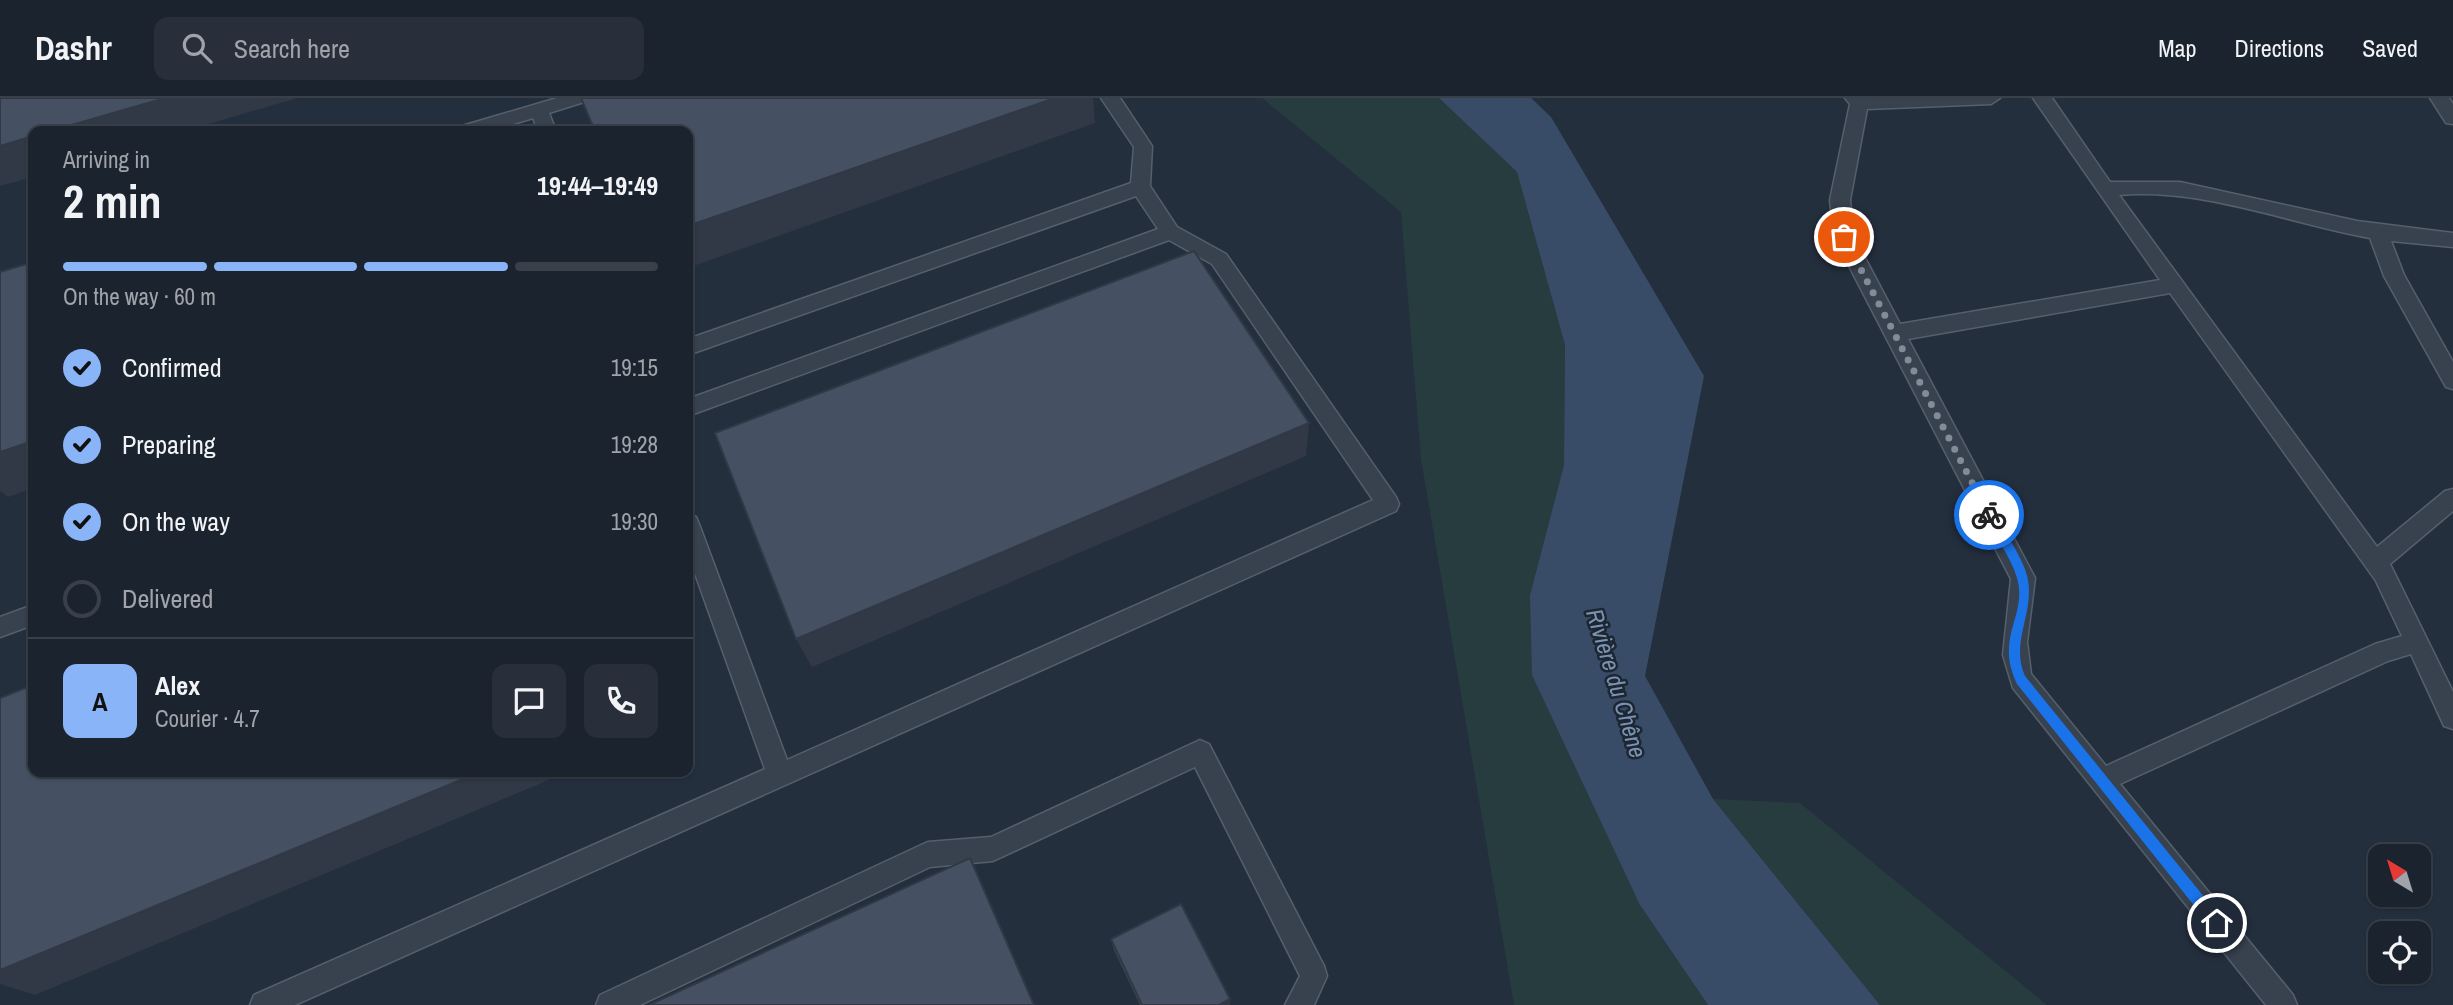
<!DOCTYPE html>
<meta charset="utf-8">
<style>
:root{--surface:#1b232e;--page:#282f3a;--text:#f1f3f6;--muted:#a0a4aa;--line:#39404a;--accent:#8ab4f8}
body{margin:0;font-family:"Archivo Narrow",sans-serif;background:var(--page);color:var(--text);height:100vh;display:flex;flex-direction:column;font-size:26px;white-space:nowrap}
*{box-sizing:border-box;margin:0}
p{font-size:23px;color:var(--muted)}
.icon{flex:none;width:38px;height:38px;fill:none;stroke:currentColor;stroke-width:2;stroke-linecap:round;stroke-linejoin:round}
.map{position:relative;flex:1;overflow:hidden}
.details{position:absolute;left:28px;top:28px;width:665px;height:651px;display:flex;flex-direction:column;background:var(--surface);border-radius:14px;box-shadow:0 2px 5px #0004,0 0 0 2px var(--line)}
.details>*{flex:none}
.needle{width:46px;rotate:322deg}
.controls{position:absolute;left:2368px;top:746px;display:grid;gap:14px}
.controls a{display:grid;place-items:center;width:63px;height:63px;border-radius:14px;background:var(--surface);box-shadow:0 2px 5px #0004,0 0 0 2px var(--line);font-size:35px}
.pin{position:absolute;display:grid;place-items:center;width:60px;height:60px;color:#fff;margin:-30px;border:4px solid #fff;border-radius:50%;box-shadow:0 2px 7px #0007}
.courier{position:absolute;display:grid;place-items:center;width:70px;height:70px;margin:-35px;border:5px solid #1a73e8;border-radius:50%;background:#fff;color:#222;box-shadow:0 2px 9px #0007}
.overview em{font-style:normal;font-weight:700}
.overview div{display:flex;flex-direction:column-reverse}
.overview{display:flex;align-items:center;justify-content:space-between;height:119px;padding:0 35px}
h1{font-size:46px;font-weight:700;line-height:52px}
.bar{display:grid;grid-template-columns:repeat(4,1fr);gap:10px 7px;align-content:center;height:84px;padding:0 35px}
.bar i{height:9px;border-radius:5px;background:var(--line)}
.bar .selected{background:var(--accent)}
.bar p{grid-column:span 4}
.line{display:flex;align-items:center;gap:18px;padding:0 35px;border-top:2px solid var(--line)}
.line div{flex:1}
.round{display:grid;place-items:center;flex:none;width:74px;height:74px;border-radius:14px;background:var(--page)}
ol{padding:0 35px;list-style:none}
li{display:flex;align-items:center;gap:21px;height:77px}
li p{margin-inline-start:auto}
li .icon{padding:7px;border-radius:50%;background:var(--accent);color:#111;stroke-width:4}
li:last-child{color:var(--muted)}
li i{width:38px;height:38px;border:4px solid var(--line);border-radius:50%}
header{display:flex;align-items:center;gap:42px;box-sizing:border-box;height:98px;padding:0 35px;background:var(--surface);border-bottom:2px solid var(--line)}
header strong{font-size:33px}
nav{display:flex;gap:38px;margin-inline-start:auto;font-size:24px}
.search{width:490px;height:63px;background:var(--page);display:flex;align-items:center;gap:18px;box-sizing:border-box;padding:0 24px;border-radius:14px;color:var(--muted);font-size:26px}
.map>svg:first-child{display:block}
</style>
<header>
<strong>Dashr</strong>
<div class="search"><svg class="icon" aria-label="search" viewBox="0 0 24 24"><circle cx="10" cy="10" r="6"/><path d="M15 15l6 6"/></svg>Search here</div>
<nav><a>Map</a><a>Directions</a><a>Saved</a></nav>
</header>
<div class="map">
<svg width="2453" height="907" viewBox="0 0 2453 907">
<rect width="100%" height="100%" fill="#242f3e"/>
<g fill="#263c3f">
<path d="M1262,0H1439L1517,74L1565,247L1564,367L1530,497L1640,807L1708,907H1514L1421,361L1401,114Z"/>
<path d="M1713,701L1800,705L2047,907H1880Z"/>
</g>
<path fill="#394c67" d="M1439,0H1531L1551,19L1704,278L1645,578L1713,701L1880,907H1708L1640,807L1532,577L1530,497L1564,367L1565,247L1517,74Z"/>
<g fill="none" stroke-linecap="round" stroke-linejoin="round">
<defs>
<g id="service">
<path d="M557,0H587L584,4L549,15L556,33H538L533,20L490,33H460L462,28Z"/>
<path d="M1101,0H1120L1152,48L1150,88L1177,129L1226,156L1396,399L1399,406L1396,413L295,907H250L254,897L765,671L688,456V417L696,419L699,426L787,662L1373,402L1212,166L1169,142L688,318V301L1158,131L1136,98L688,257V241L1131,85L1134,49Z"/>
<path d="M1845,0H2000L1991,6L1867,11L1850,102L1854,139L1900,226L2160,182L2033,0H2052L2110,84H2180L2357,123L2453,135V149L2391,143L2404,177L2453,264V291L2446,289L2384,178L2370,140C2287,125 2205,90 2119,97L2377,449L2445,393L2453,391V413L2390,466L2453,594V631L2444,628L2411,556L2388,563L2120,686L2293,897L2297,907H2266L2013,590L2003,557L2011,481L1834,139L1830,102L1850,6ZM2170,195L2376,483L2402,538L2375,546L2106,668L2031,576L2027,544L2035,480L1908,241Z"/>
<path d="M2430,0H2449L2453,6V26L2446,25Z"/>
<path d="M33,507V527L0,539V519Z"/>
<path d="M1200,642L1209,646L1324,868L1327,878L1314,907H1285L1300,878L1195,669L993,763L930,769L640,907H596L600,897L919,748L928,744L991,739Z"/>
</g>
</defs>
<use href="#service" stroke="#565f6c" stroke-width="3"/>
<use href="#service" fill="#38414e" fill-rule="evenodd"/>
</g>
<path fill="#3b4654" d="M1111,841L1230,907H1140L1114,852Z"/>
<g fill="#303945">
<path d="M165,0H297L185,33H51Z"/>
<path d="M1055,0H1093L1095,25L688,170V128Z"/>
<path d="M33,38V79L0,88V48Z"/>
<path d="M1309,325L1306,358L812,569L796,541Z"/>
<path d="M33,343V390L8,399L0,393V354Z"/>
<path d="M480,674H568L35,897L0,886V872Z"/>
<path d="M970,760L980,781L1035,907H1034Z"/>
<path d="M1230,901V907H1219Z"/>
</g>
<g fill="#455162" stroke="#303945" stroke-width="2">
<path d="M0,0H165L51,33H33V38L0,48Z"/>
<path d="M581,0H1055L688,128V33H595Z"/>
<path d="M477,29L478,33H464Z"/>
<path d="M1194,153L1309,325L796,541L715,335Z"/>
<path d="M33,164V343L0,354V174Z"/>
<path d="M33,587V674H480L0,872V600Z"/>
<path d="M970,760L1034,907H649Z"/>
<path d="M1181,806L1230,901L1219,907H1142L1111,841Z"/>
</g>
<path fill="#1a73e8" d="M1989,412L1993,413C2003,432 2025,462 2028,482C2034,516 2010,545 2025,578L2222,821V830H2212L2017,586C1994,537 2028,519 2017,480C2011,459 1994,437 1984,417Z"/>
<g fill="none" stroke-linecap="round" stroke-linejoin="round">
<path stroke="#828b98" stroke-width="7" stroke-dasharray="0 12.6" d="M1844,139L1989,417"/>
</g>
<g text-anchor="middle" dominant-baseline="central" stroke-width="5" stroke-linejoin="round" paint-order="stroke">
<g font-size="24" font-style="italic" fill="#7c92b1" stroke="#1d2633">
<text transform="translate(1617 585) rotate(73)">Rivière du Chêne</text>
</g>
</g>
</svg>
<div class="controls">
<a><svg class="needle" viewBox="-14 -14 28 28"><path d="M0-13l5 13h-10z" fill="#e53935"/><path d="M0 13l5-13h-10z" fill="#a0a4aa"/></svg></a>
<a><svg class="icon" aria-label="locate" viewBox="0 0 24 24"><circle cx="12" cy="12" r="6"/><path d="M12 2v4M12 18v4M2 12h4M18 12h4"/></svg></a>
</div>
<div class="pin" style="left:1844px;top:139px;background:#ea580c"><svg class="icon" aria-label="bag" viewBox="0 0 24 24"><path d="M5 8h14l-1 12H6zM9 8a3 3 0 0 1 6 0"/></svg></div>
<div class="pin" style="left:2217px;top:825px;background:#1f2937"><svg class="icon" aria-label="home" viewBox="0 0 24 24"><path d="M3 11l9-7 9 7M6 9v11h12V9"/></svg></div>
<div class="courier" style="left:1989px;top:417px"><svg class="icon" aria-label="bike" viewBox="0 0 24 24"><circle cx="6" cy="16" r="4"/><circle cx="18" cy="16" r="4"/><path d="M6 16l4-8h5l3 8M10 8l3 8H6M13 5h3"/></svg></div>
<section class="details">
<div class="overview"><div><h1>2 min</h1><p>Arriving in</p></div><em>19:44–19:49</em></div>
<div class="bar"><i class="selected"></i><i class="selected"></i><i class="selected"></i><i></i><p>On the way · 60 m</p></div>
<ol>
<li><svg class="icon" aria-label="check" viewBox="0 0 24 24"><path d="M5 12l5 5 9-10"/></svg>Confirmed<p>19:15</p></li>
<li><svg class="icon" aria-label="check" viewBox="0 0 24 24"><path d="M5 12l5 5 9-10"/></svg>Preparing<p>19:28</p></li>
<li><svg class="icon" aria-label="check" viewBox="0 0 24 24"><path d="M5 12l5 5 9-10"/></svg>On the way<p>19:30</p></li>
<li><i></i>Delivered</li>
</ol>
<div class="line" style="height:126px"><b class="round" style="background:var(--accent);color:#111">A</b><div><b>Alex</b><p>Courier · 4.7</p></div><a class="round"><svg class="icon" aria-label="chat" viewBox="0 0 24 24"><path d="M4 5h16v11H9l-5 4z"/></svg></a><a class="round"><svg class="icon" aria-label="phone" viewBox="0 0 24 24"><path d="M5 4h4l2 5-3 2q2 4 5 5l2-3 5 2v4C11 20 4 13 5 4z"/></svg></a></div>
</section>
</div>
